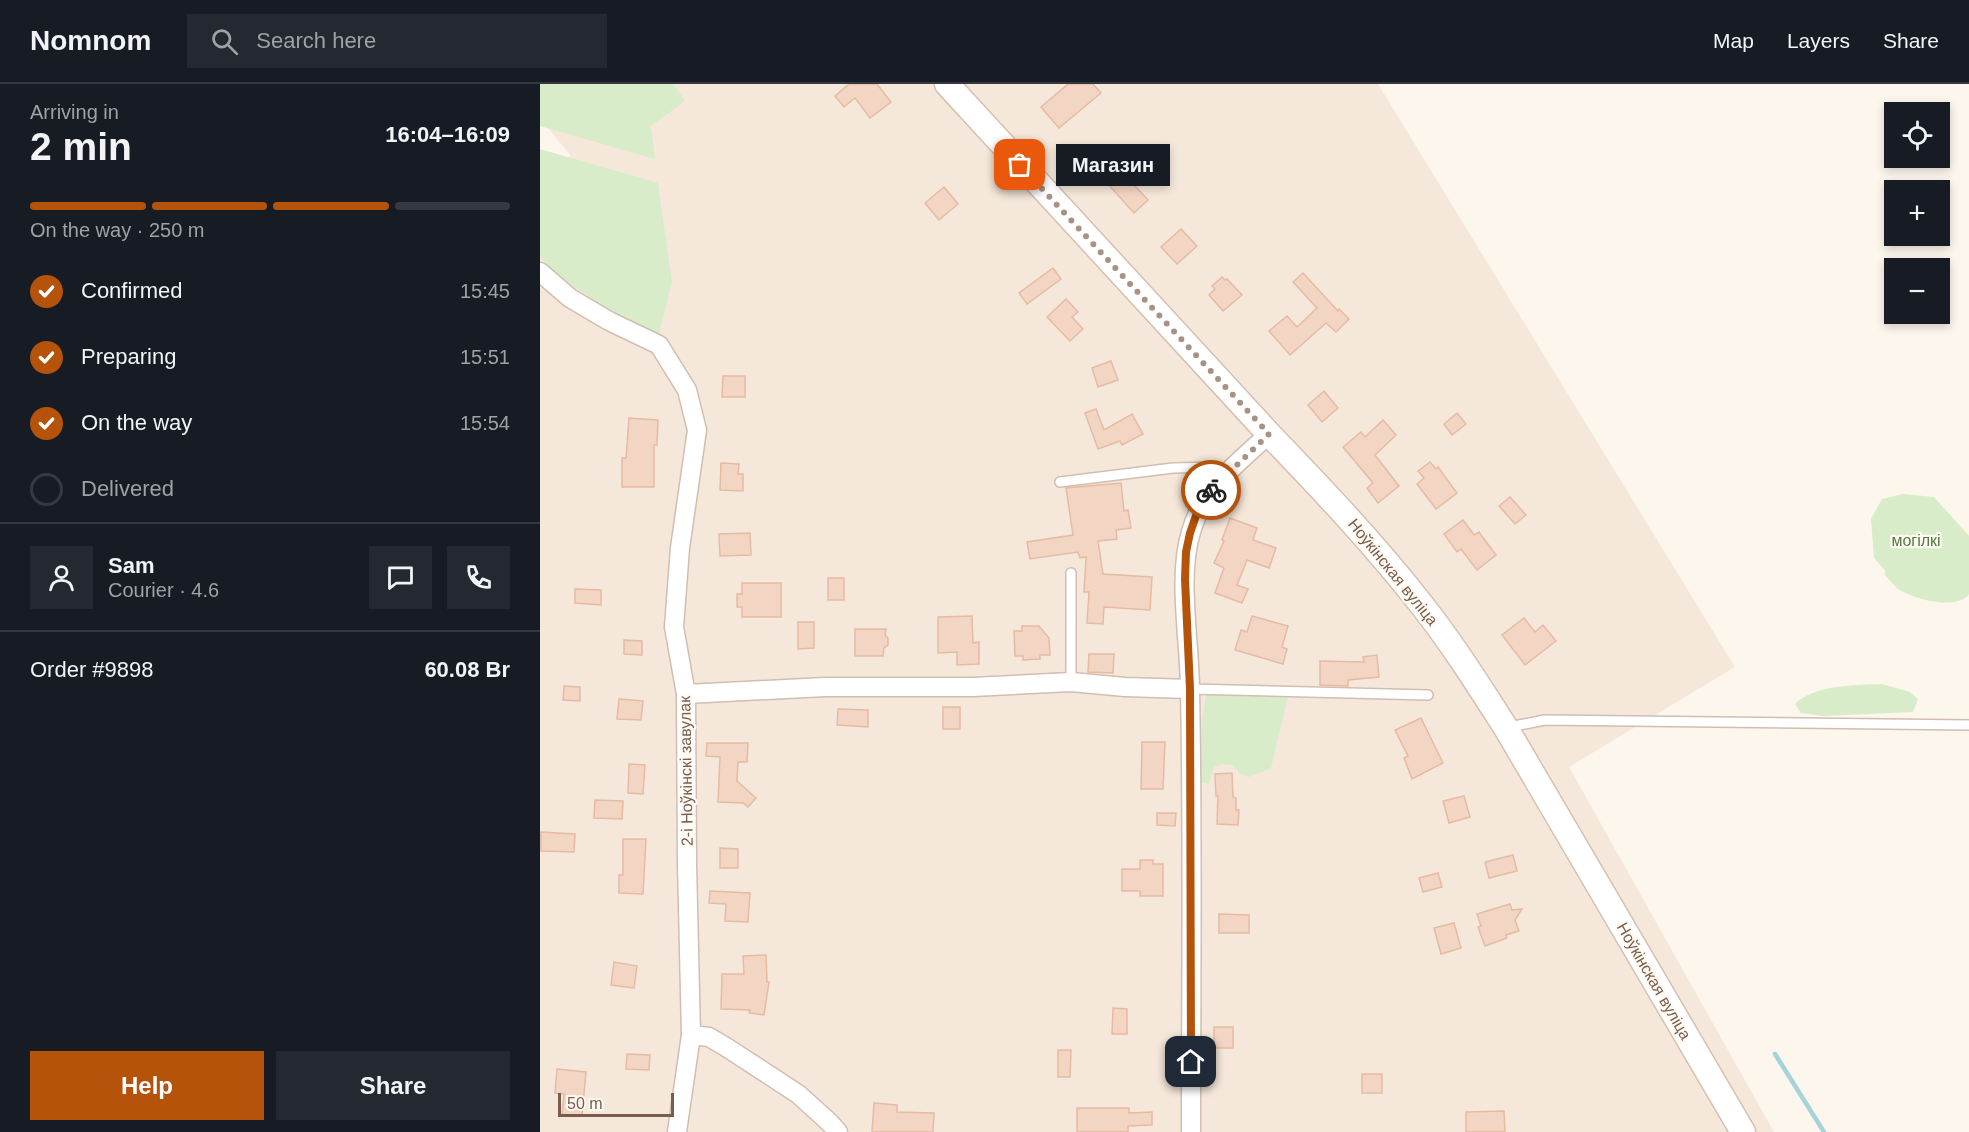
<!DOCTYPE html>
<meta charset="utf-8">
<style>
:root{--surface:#171b24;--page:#242831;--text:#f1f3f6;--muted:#9ea1a6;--line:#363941;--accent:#b45309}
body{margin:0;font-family:Helvetica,sans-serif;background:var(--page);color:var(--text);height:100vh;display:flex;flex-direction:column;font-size:22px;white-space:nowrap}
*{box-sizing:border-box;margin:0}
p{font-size:20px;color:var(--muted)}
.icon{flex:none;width:33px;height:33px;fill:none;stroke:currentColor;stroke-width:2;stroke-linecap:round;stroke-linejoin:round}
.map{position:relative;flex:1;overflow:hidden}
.details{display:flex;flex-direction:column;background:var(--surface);width:540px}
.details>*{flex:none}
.fabs{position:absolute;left:1344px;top:18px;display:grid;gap:12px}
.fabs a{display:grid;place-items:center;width:66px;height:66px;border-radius:0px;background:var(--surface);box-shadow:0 3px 9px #0003;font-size:30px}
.scale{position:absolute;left:18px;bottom:15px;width:116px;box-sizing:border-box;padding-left:6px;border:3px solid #7a5c4d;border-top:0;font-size:16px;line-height:21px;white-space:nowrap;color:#7a5c4d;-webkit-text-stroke:4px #fffaf3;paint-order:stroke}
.pin{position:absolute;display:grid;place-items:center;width:51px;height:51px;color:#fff;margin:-26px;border-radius:12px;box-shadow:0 3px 9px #0006}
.courier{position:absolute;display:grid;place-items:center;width:60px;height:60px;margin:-30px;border:4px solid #b45309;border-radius:50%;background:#fff;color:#222;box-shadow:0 2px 8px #0007}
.bubble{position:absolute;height:42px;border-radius:0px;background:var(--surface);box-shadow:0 3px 9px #0003;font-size:20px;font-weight:800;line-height:42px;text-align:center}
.head em{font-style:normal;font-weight:800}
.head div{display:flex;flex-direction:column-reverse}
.head{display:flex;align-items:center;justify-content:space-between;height:102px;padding:0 30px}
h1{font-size:39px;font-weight:800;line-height:45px}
.bar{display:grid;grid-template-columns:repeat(4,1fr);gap:9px 6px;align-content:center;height:72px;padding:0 30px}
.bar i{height:8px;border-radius:4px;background:var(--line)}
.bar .on{background:var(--accent)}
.bar p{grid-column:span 4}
.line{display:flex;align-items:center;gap:15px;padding:0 30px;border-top:2px solid var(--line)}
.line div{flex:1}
.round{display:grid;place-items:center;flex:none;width:63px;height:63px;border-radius:0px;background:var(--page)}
ol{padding:0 30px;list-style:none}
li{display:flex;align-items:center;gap:18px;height:66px}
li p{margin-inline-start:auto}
li .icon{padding:6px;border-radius:50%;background:var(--accent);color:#fff;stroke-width:4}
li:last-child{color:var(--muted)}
li i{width:33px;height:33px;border:3px solid var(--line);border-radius:50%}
.button{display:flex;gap:12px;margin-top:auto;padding:12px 30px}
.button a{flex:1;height:69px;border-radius:0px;background:var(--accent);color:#fff;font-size:24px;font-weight:800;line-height:69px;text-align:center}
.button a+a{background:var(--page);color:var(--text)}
header{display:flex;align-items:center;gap:36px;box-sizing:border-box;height:84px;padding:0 30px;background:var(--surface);border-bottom:2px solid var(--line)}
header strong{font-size:28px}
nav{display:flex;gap:33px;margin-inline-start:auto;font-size:21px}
.search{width:420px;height:54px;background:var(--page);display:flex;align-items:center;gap:15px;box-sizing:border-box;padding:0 21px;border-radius:0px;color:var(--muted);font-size:22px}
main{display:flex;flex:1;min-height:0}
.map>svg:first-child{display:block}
</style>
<header>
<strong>Nomnom</strong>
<div class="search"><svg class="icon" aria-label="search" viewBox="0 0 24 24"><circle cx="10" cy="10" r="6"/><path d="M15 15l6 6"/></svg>Search here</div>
<nav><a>Map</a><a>Layers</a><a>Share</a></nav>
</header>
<main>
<section class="details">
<div class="head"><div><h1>2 min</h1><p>Arriving in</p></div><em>16:04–16:09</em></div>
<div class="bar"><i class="on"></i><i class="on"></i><i class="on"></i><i></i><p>On the way · 250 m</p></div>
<ol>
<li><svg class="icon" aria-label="check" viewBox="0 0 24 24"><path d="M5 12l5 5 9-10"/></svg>Confirmed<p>15:45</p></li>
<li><svg class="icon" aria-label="check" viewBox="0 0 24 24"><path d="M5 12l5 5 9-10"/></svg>Preparing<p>15:51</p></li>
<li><svg class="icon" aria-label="check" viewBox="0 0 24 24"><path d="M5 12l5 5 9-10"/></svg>On the way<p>15:54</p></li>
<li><i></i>Delivered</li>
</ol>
<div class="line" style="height:108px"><a class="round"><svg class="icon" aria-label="person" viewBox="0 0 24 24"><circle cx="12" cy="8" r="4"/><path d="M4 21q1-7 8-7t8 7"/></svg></a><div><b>Sam</b><p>Courier · 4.6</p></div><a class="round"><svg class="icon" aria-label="chat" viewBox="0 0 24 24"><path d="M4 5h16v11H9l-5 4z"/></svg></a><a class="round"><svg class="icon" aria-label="phone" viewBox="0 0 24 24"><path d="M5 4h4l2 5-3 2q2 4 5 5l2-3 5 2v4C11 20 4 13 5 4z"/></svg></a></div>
<div class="line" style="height:78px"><div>Order #9898</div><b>60.08 Br</b></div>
<div class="button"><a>Help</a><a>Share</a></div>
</section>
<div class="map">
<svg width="1429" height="1048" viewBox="0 0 1429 1048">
<rect width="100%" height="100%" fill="#fdf6ec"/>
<path fill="#f5e8da" d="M0,0H838L1195,583L1029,683L1234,1048H0V84L31,72L0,34Z"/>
<g fill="#d8ecc9">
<path d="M0,0H133L145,17L111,42L115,75L0,42Z"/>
<path d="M0,65L118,99L132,198L118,254L68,225L12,188L0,172Z"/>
<path d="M1363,410L1394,413L1429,452V510C1417,527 1373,515 1358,505C1353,501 1349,495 1345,491V486L1334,474L1331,435L1342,415Z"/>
<path d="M1342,600L1370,608L1378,615L1373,628L1283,632L1261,629L1255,620C1273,601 1316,601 1342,600Z"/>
<path d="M667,608L748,613L731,684L709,693L699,689L693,681L683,680L674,683L669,700L660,698L662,635Z"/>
</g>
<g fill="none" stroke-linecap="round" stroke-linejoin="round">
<path stroke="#a5d3da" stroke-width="4.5" d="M1235,970L1284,1048"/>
</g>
<g fill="#f3d5c3" stroke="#e6bba3" stroke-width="1.5">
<path d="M309,0H337L351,18L330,34L315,14L304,23L295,12Z"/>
<path d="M528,0H553L561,9L519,44L501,23Z"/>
<path d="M580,70L589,79L581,87L608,116L594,129L559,90Z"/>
<path d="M404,103L418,120L399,136L385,119Z"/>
<path d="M641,145L657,162L637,180L621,163Z"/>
<path d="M513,184L521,195L487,220L479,209Z"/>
<path d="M763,189L798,227L799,225L809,235L796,248L786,239L750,271L729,247L747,232L757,243L777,224L753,198Z"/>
<path d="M682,193L685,196L687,195L702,211L683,227L669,211L675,205L672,202Z"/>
<path d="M526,215L538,228L532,233L543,245L530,257L507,233Z"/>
<path d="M571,277L578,296L558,303L552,284Z"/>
<path d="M183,292H205V313H182Z"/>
<path d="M784,307L798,324L782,338L768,321Z"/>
<path d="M556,325L564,346L592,330L603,350L582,361L580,357L558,365L545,329Z"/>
<path d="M917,329L926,340L912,351L904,340Z"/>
<path d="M89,334L118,336L117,361H114V403H82V374H86Z"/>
<path d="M843,336L856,351L835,371L859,402L838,419L827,404L833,399L803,363L821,348L825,353Z"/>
<path d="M890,378L896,385L898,383L917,409L896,425L877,400L884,394L878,387Z"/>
<path d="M181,379L199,380L198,390H203V407L180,406Z"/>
<path d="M581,399L584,427L588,426L591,444L576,446L577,455L558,457L563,490L612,493L610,526L564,523L563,540L547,539L549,508H544L546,473L540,474L538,468L490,475L487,458L533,451L526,404Z"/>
<path d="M970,413L986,431L975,440L959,422Z"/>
<path d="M690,434L717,444L713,456L736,464L729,484L707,476L697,501L708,505L702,519L675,509L684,484L674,479L684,457L682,456Z"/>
<path d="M923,436L934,451L939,448L956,471L937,486L921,465L917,468L904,450Z"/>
<path d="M210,449L211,471L180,472L179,450Z"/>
<rect x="288" y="494" width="16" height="22"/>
<path d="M202,499H241V533H202V523H197V510H202Z"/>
<path d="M35,505L61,506V521L35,519Z"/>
<path d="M432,532L433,559L439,558V580L417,581V568L398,569V533Z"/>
<path d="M712,532L748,542L742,563L747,565L743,580L695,566L701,546L707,548Z"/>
<path d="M984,534L995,548L1003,541L1016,557L985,581L962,551Z"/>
<path d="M258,538H274V564L258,565Z"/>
<path d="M482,542H499L509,554L510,571H500V575L483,576V572H475L474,547H482Z"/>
<path d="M315,545H346L345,551L348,554V561L344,564L343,572H315Z"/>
<path d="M84,556L102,557V571L84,570Z"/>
<path d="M549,570H574L573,589L548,588Z"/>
<path d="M837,571L839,593L808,596V602L780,601V577L824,578L823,573Z"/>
<path d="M24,602L40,603V617L23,616Z"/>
<path d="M79,615L103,617L101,636L77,635Z"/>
<rect x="403" y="623" width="17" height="22"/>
<path d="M298,625L328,626V643L297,641Z"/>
<path d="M881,634L903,679L872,695L864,674L868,672L855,646Z"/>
<path d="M602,658H625L623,705H601Z"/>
<path d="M167,659H208L207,678H198L197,697L216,714L208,723L203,719L178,718L180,673L166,672Z"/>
<path d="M89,680L105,681L103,710L88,709Z"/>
<path d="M692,689L693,713L696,714V726H699L698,741L677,740L678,712H676L675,690Z"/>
<path d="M924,712L930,733L909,739L903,717Z"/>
<path d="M55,716L83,717L82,735L54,734Z"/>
<path d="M617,729H636L635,742L617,741Z"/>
<path d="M1,748L35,750L34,768L1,767Z"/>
<path d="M83,755H106L103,810L79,809V791H83Z"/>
<path d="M180,764L198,765V784H180Z"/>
<path d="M973,771L977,787L949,794L945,778Z"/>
<path d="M600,776H613V780H623V812H600V807H582V785H600Z"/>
<path d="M898,789L902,803L883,808L879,794Z"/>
<path d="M170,807L210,809L208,838L185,837L186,820L169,819Z"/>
<path d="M970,820L972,826L982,825L975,836L979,847L966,851L967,854L945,862L938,843L941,842L937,830Z"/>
<path d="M679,830L709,831V849H679Z"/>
<path d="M914,839L921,864L901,870L894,844Z"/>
<path d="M226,871L227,898H229L224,931L209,929L210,926L181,925L182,890H204L203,872Z"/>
<path d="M74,878L97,882L94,904L71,901Z"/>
<path d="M573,924L587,925V950H572Z"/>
<rect x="674" y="943" width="19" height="21"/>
<path d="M518,966H531L530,993H518Z"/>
<path d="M87,970L110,971L109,986L86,985Z"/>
<path d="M17,985L46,988L42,1032L22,1030L24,1010L15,1009Z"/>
<rect x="822" y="990" width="20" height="19"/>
<path d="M334,1019L357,1021V1028L394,1029L393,1048H332Z"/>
<path d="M537,1024H589V1029L612,1028V1041L588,1042V1048H537Z"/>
<path d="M964,1027L965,1048H926V1028Z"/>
</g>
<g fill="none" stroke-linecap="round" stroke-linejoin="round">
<defs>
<g id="lane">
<path d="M520,398L633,384L678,383L686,390"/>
<path d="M531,489V598"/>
<path d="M650,605L888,611"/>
<path d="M969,643L1005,636L1429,641"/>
</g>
<g id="street">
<path d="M0,188L30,214L69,237L119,261L147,306L157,346L140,464L134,543L146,610L147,780L151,951L137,1048"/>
<path d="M146,610L285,603H433L531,598L585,603L650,605"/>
<path d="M151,951L169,953L186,963L258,1010L290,1039L298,1048"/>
<path d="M651,1048C651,901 653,754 650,606C650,559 637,492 651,448C663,404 697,380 729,350"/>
</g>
<path id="secondary" d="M407,0L729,350C782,405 834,460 881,520C912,559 939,602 966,644L1203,1048"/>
</defs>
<use href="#lane" stroke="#d1beb0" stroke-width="12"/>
<use href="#street" stroke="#d1beb0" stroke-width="21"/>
<use href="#secondary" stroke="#d6c0b0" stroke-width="27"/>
<use href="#lane" stroke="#fff" stroke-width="9"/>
<use href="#street" stroke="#fff" stroke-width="18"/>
<use href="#secondary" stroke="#fff" stroke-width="24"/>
</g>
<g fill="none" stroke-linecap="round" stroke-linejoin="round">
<path stroke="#a89285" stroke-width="6" stroke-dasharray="0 10.8" d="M480,81L729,350L671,406"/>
<path stroke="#b45309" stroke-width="8" d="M651,978L650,605L645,495L646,468L650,449L658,426L671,406"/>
</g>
<g text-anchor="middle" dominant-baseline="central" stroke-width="4.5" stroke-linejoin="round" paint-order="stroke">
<g font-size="16" fill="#537a41" stroke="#fffaf3">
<text x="1376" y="456">могілкі</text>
</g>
<g font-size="16" fill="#7a5c4d" stroke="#fffaf3">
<text transform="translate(853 488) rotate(51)">Ноўкінская вуліца</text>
<text transform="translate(146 687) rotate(-91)">2-і Ноўкінскі завулак</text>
<text transform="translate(1114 897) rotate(60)">Ноўкінская вуліца</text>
</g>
</g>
</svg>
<div class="fabs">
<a><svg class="icon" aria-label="locate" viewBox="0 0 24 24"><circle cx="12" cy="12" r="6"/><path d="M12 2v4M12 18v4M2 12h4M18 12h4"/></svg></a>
<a>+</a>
<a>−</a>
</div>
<div class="scale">50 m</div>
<div class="pin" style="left:480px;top:81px;background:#ea580c"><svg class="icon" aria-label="bag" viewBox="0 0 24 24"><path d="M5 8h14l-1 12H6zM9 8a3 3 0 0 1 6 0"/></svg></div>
<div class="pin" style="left:651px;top:978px;background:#1f2937"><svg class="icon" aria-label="home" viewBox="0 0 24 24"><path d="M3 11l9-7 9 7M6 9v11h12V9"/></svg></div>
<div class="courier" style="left:671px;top:406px"><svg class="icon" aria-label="bike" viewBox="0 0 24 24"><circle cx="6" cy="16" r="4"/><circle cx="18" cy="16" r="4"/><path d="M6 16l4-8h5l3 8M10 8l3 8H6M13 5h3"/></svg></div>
<div class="bubble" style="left:516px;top:60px;width:114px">Магазин</div>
</div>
</main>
